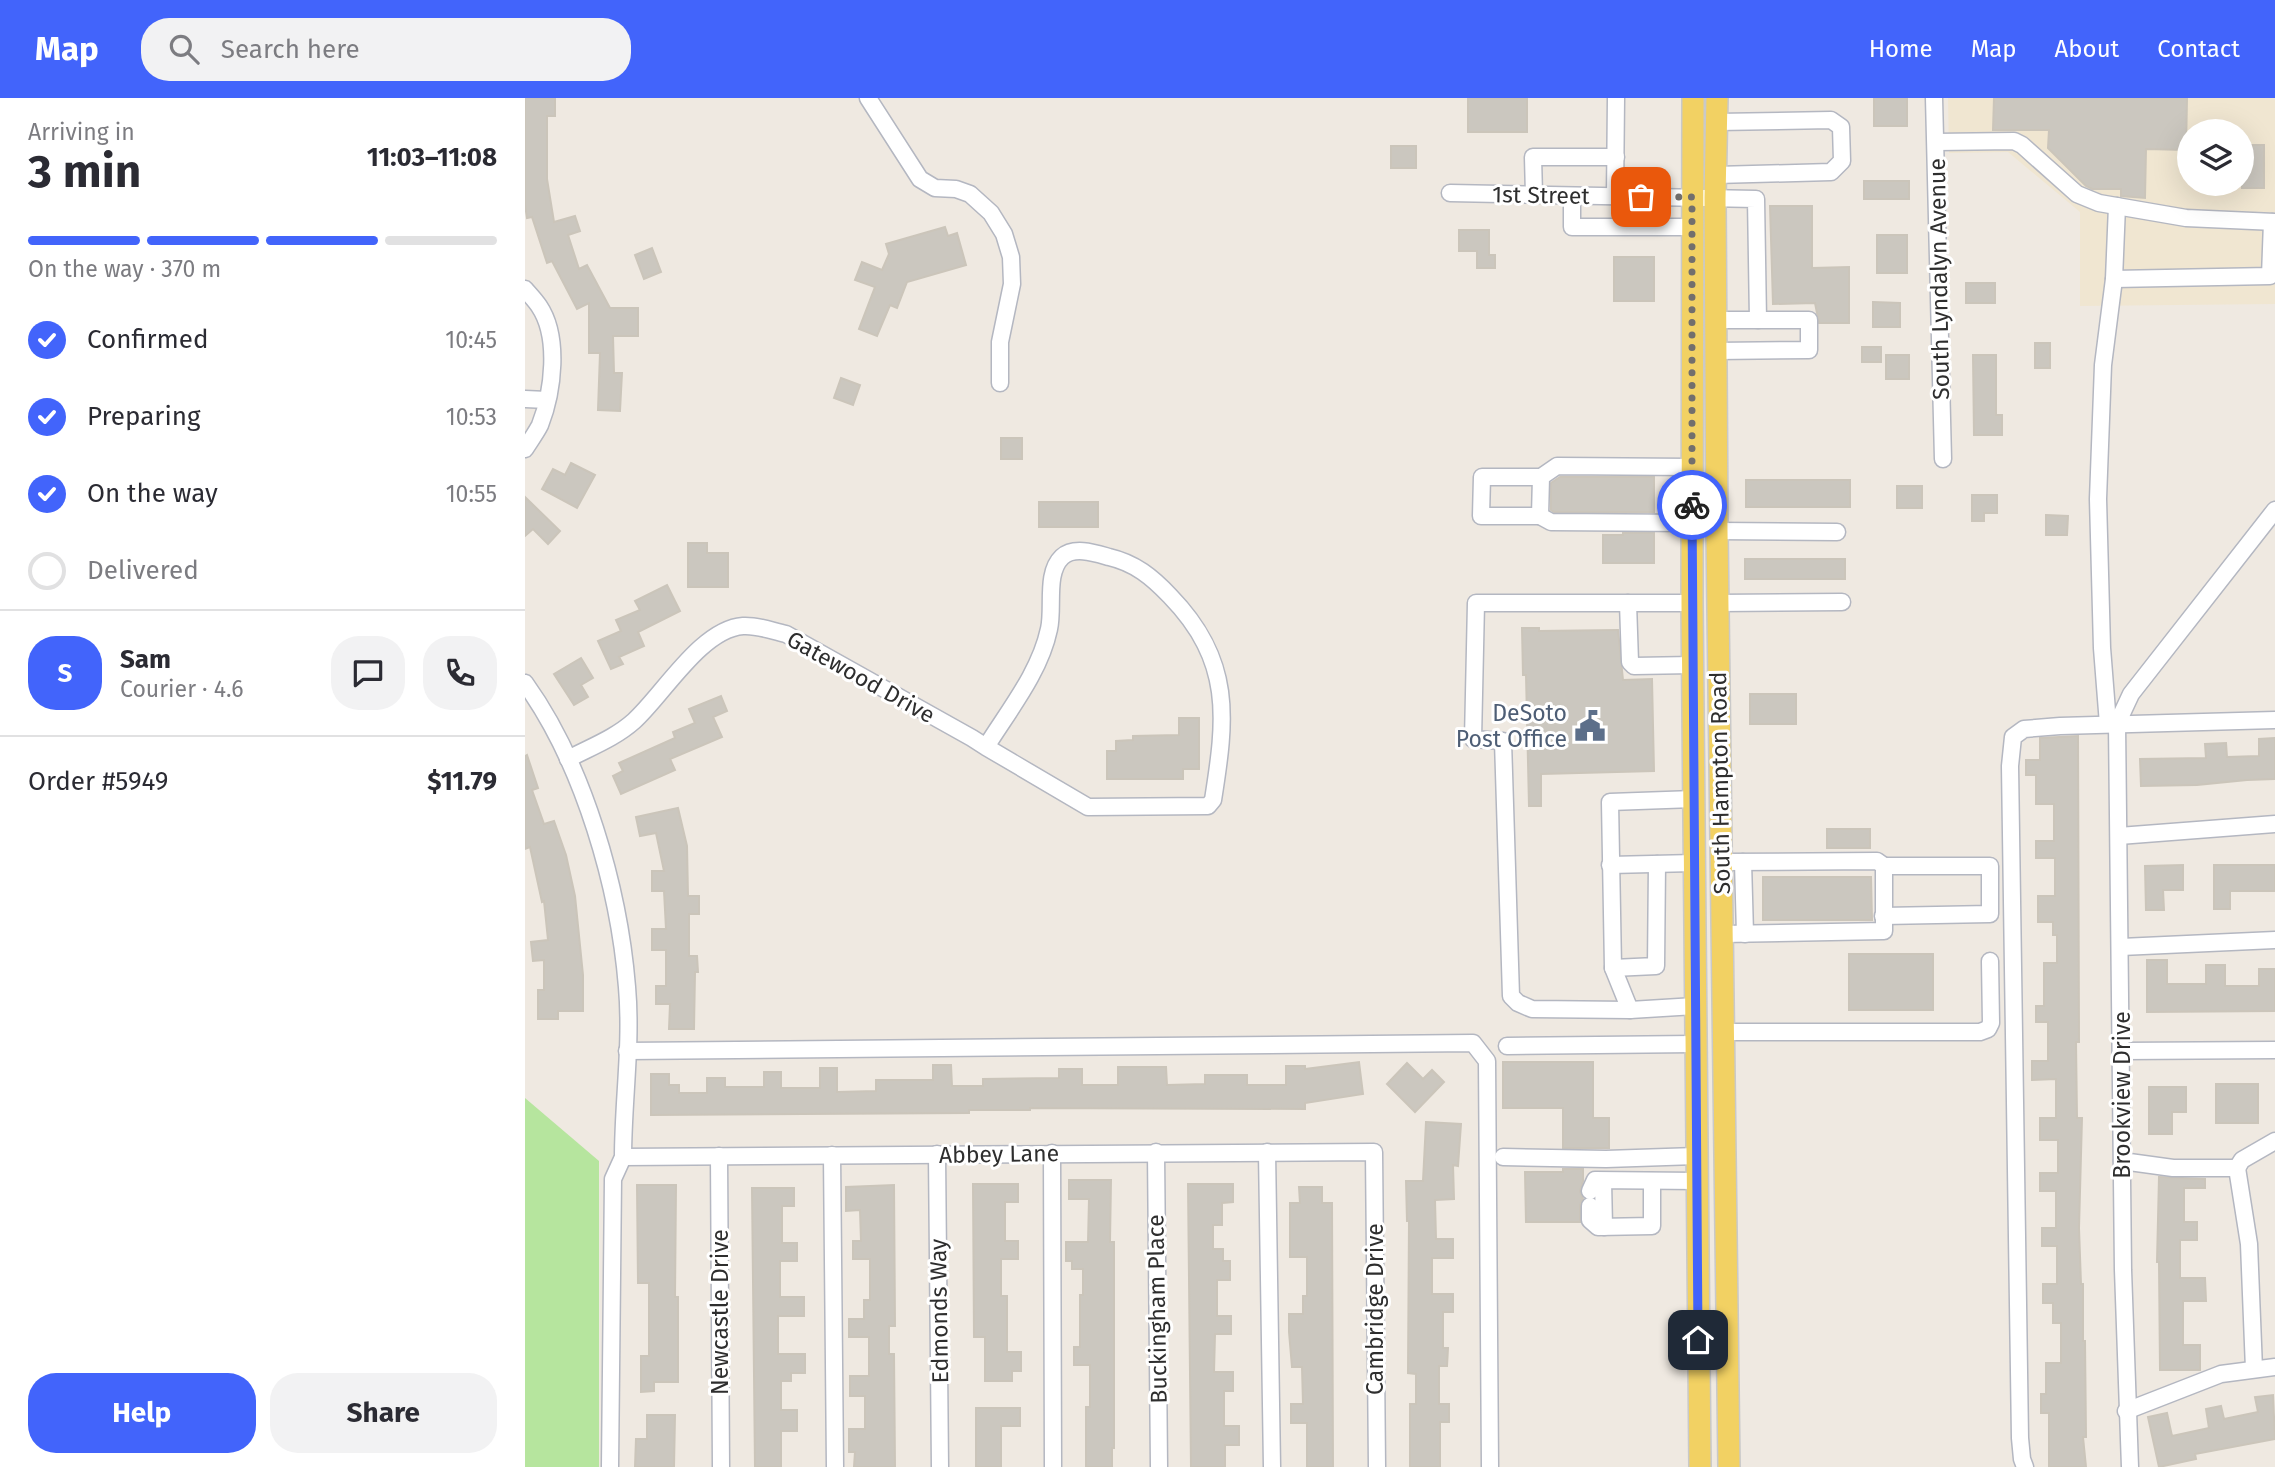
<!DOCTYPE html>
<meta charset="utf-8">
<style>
:root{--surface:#fff;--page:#f2f2f3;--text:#2b2b33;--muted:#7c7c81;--line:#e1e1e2;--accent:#4264fb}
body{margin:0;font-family:"Fira Sans",sans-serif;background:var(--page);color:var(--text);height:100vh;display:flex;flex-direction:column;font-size:26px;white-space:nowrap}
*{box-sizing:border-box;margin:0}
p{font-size:23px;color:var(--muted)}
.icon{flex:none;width:38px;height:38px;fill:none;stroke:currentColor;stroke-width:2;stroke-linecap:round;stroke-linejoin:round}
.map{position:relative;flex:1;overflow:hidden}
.details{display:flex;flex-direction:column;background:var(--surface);width:525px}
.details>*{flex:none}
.fabs{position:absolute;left:1652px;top:21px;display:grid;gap:14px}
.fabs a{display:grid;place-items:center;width:77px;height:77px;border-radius:50%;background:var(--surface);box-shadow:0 7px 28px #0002;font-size:35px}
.pin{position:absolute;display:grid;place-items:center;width:60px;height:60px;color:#fff;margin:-30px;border-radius:14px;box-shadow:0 4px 10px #0006}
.courier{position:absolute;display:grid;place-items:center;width:70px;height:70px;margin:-35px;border:5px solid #4264fb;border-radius:50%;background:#fff;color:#222;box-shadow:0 2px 9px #0007}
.summary em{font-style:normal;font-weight:700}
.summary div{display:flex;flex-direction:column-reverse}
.summary{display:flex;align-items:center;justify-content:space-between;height:119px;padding:0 28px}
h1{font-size:46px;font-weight:700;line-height:52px}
.bar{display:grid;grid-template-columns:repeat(4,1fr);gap:10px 7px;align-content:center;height:84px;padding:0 28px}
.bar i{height:9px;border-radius:5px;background:var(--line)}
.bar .selected{background:var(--accent)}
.bar p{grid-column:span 4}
.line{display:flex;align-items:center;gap:18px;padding:0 28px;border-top:2px solid var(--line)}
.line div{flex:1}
.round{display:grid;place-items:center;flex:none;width:74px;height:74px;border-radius:28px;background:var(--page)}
ol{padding:0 28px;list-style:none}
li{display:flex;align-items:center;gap:21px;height:77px}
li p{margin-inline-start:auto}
li .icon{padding:7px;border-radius:50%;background:var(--accent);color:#fff;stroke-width:4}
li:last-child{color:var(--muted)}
li i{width:38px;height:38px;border:4px solid var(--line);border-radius:50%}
.action{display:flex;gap:14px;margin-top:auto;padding:14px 28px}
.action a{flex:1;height:80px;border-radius:28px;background:var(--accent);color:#fff;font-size:28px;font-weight:700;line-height:80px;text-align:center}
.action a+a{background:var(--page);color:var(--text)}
header{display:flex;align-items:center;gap:42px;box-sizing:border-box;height:98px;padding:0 35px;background:var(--accent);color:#fff}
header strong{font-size:33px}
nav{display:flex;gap:38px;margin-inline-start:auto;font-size:24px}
.search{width:490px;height:63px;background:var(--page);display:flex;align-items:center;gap:18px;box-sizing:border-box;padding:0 24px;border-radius:28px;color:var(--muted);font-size:26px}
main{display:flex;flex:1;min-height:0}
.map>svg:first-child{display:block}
</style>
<header>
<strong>Map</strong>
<div class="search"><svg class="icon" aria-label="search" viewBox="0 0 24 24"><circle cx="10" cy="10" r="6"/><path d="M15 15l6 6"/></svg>Search here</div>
<nav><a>Home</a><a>Map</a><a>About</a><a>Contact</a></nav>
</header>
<main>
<section class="details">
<div class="summary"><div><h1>3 min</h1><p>Arriving in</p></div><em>11:03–11:08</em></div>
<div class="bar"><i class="selected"></i><i class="selected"></i><i class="selected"></i><i></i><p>On the way · 370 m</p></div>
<ol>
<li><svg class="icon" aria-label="check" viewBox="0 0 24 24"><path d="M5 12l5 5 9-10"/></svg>Confirmed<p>10:45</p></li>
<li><svg class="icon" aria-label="check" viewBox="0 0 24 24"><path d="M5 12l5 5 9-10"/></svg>Preparing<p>10:53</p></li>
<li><svg class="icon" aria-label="check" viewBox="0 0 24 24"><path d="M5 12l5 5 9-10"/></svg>On the way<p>10:55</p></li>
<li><i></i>Delivered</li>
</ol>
<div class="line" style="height:126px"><b class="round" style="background:var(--accent);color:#fff">S</b><div><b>Sam</b><p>Courier · 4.6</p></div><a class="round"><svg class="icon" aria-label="chat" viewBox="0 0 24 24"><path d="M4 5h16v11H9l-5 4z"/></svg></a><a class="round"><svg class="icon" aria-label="phone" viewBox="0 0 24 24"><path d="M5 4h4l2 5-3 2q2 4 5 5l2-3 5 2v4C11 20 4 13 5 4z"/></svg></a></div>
<div class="line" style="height:91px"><div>Order #5949</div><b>$11.79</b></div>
<div class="action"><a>Help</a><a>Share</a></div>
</section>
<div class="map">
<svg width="1750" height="1369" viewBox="0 0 1750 1369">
<rect width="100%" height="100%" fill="#efe9e1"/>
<path fill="#f0e6d1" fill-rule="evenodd" d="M1423,0H1750V206L1555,208V114L1483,54L1424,55ZM1664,33H1717V86H1664Z"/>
<path fill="#b6e59e" d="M0,1000L74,1063V1369H0Z"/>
<g fill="#cbc7bf" stroke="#cbc5ba" stroke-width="2">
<path d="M0,0H30V18H22V81L29,124L50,118L55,133L43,137L54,171L62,167L85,210H113V238H88L89,275H97L95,313L73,312L75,255H64V205L52,211L27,163L22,165L7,119L2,120L0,107Z"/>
<rect x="943" y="0" width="59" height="34"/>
<rect x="1349" y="0" width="33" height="28"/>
<path d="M1469,0H1662L1661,52L1621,51L1620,100L1596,98V91H1567L1561,88L1523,50L1524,32H1468Z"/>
<rect x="1717" y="47" width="22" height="43"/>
<rect x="866" y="48" width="25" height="22"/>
<rect x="1339" y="83" width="45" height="18"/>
<path d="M1245,108H1287V170L1324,169V225H1294L1290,205L1248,206Z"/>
<path d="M420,129L423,138L432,135L441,167L382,184L372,210L365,207L352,238L334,231L350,189L330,182L337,164L357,172L364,156L361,146Z"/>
<path d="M934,132H964V157H970V170H952V153H934Z"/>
<rect x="1352" y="137" width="30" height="38"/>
<path d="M127,150L136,174L119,181L110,157Z"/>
<rect x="1089" y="159" width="40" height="44"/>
<rect x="1441" y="185" width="29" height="20"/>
<path d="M1348,204L1375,205V229H1348Z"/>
<rect x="1510" y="245" width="15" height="25"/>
<rect x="1337" y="249" width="19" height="15"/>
<rect x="1361" y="257" width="23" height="24"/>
<path d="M1448,257H1471V317H1477V337H1449Z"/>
<path d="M316,280L335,287L328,307L309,300Z"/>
<rect x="476" y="340" width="21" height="21"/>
<path d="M46,365L70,377L52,410L17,391L28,371L40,377Z"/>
<path d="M1035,379H1129V414H1029L1026,412V385Z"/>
<rect x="1221" y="382" width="104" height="27"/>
<rect x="1372" y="388" width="25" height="22"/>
<path d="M1447,397H1472V415H1459V423H1447Z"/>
<path d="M0,399L35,433L23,446L8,431L0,438Z"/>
<rect x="514" y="404" width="59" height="25"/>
<path d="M1521,417L1543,418L1542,437H1521Z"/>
<path d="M1098,435H1129V465H1078V437H1098Z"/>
<path d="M163,445H182V455H203V489H163Z"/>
<rect x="1220" y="461" width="100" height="20"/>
<path d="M142,487L155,513L113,534L119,548L94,559L98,566L86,571L73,543L96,533L91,522L115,512L110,503Z"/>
<path d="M997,530H1014V533L1093,532L1098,582L1127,581L1129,673L1016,676V708H1004L1001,577H998Z"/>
<path d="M56,560L68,580L56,587L63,599L49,607L29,576Z"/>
<rect x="1225" y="596" width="46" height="30"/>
<path d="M196,598L202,613L188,619L197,639L145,661L150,672L96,696L88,678L98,673L94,665L150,640L148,634L170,625L164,611Z"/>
<path d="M654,620H674V671H658V681H582V653H591V643L608,642V638L654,637Z"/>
<path d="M1553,638L1554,944H1551L1552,1020H1557L1554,1130L1556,1186H1558V1243H1560L1561,1339H1558L1561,1369H1524V1315H1516V1296H1521V1265H1536V1225H1528V1205H1518V1186H1532V1148H1517V1130H1531V1093H1515V1075H1533V1042H1515V1020H1531V981L1507,982V963H1523V924H1511V908H1519V865H1532V837H1528V824H1513V798H1530V760H1511V743H1529V706H1511V677H1501V662H1515V640Z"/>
<path d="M1750,640V681L1722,682L1672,687L1616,688L1615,661L1681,660L1680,646L1701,645L1702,659L1734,658V641Z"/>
<path d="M2,657L13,690L7,692L19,726L29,723L41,757L50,798L58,877V913H33V921H13V892H19V862L8,863L6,844L23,842L19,803L17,804L5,749L0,751V658Z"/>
<path d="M153,710L162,748L163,798H174V816H164V858H172L173,874H170L169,931H144L145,906H131V888H141V852H127V831H141L139,793H127V773H139L131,735L115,738L111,719Z"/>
<rect x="1302" y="731" width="43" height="19"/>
<path d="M1658,767V792H1638L1639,812H1621L1620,768Z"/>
<path d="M1689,767H1750V793H1705V811H1689Z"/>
<path d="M1238,779H1346L1347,822H1238Z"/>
<rect x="1324" y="856" width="84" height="56"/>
<path d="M1622,862H1642V886H1681V867H1700V888H1734V871H1750V913L1622,914Z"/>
<path d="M834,964L838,996L780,1005V1011L505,1010V1012H444V1015L126,1017V976H144V987H154V995H182V980H200V989H239V974H256V990H295V970H312V994L351,993V982H408V967H426L427,988H458V981L534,980V971H557V987H593V969H641L642,987L680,986V977H722V987H761V968H780V971Z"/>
<path d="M978,964H1068V1020H1084V1050H1038V1010H978Z"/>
<path d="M882,965L898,981L907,972L919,984L890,1014L862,986Z"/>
<rect x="1691" y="986" width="42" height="39"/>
<path d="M1624,989H1661V1014H1647V1036H1624Z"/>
<path d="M901,1024L936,1026L933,1068L928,1067L929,1101L910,1102L911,1141H928V1160H907V1196H928V1214H918V1250H923L922,1268H914V1306H924V1324H915V1369H885V1306H891V1276L883,1275L884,1123H882L881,1083H898Z"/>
<path d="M1038,1071H1058V1083L1055,1093L1058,1101L1055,1107V1124H1001L1000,1074H1038Z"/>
<path d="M1634,1079L1680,1081V1090H1659V1124H1672V1142H1655V1180H1680L1681,1203H1658V1247H1675V1272H1635L1634,1164H1632Z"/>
<path d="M544,1082H586L585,1144H589V1350H587V1369H561V1309H565V1267H549V1249H555V1197H558V1171H547V1163H541V1144H563L564,1101H544Z"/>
<path d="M448,1086H493V1104H480V1143H493V1161H476V1198H482V1254H496V1273H487V1283H460V1239H449Z"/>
<path d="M663,1086H708V1104L697,1105V1127H688V1151H698V1163H705V1182H692V1218H706V1236H690L689,1274H708V1293H699V1328H714V1347H700V1369H666Z"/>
<path d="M112,1087H151L150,1199H153V1284H129V1293L116,1294V1258H124V1185H113Z"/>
<path d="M369,1087L370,1228H364V1256H369L370,1369H329L330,1354H324V1331H340V1298H325V1278H344V1239H324V1221H339V1202H345V1161H328V1143H336L335,1112L321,1113V1089Z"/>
<path d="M774,1089H797V1105H807L808,1369H782V1325H766V1306H778L777,1269H767L764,1234V1216H778V1198H782V1159H765V1105H775Z"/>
<path d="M227,1090H269V1108H257V1145H272V1163H255V1199H279V1218H253V1256H280V1275H266V1283H256V1312H272V1333H256V1369H230Z"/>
<path d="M1748,1297L1750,1341L1670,1356L1671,1361L1634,1369L1623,1319L1642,1315L1647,1338L1684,1330L1681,1311L1696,1308L1699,1321L1733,1314L1730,1299Z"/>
<path d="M451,1310H495V1328H476V1369H451Z"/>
<path d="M122,1317H150L149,1369H110L111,1341H122Z"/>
</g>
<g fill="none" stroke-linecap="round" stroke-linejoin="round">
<defs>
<g id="minor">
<path d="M343,0L395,81L410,90L431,91L445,96L466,115L479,136L486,159L487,186L475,244V285"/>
<path d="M1409,0L1418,361"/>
<path d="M1411,44L1489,43L1497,47L1552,96L1574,105L1661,120L1750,124"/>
<path d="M1191,77L1306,74L1317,63L1316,29L1306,22L1192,24"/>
<path d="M925,95L1231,101L1233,222"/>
<path d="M1009,97L1008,59H1091"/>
<path d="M1047,98V129H1167"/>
<path d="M1090,98L1091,0"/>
<path d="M1592,108L1589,181L1745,178L1747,124"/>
<path d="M0,191C5,197 10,202 14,208C35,239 28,294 15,327C11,335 5,343 0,351"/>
<path d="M1191,222H1284V252L1191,253"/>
<path d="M0,301L22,302"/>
<path d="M1016,379L1015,418H956L957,379H1016L1032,368L1167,369"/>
<path d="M1015,418L1026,424L1167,425"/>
<path d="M1192,433L1312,434"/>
<path d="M1103,505L1105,564L1109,568L1168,567"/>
<path d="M1167,505H951L948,641L978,643L986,898L993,905L1007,911L1105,912L1170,908"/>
<path d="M1193,505L1317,504"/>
<path d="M0,585C59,667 94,790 102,889C107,946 98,1003 98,1059L88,1081L85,1369"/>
<path d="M1583,626L1577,550L1573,401L1578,267L1589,181"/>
<path d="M43,661C66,649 90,640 109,623C138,597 176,531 218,528C233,527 247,533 261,536L447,640L461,649L563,709L683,708L688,702C701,620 708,563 645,498C627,479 610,465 584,459C570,455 549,448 537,459C520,475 529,510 524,531C515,574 484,612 461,649"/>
<path d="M1594,738L1750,726"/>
<path d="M1197,764L1352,763L1359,768V833L1198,836"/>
<path d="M1218,764L1220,836"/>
<path d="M1085,767L1169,765"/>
<path d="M1358,818L1465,816V768H1359"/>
<path d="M1596,849L1750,842"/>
<path d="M1088,870L1131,868L1132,766"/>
<path d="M1105,912L1088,870L1085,704L1169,701"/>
<path d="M1199,934H1455L1463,931L1466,925L1465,863"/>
<path d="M982,948L1170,946"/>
<path d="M102,953L948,945L962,963L965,1369"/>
<path d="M1597,953L1750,952"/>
<path d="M631,1054L634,1369"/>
<path d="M742,1054L747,1369"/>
<path d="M527,1055L528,1369"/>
<path d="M412,1056L415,1369"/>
<path d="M307,1057L310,1369"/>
<path d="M194,1058L196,1369"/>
<path d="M98,1059L849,1054L852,1369"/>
<path d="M978,1059L1081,1061L1171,1058"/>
<path d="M1597,1063L1648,1070H1712L1724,1146L1729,1271"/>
<path d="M1712,1070L1717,1062L1750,1043"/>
<path d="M1078,1083L1079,1129"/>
<path d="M1065,1093L1070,1082L1172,1083"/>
<path d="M1065,1108V1122L1073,1129L1127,1128V1083"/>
<path d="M1601,1313L1696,1276L1750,1269"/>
<path d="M1500,1369L1497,1361L1495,1340C1491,1116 1489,892 1485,668L1488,639L1499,631L1535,628L1750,622"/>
<path d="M1605,1369L1598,1172L1592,626L1606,596L1750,412"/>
</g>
<g id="major">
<path d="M1168,0L1167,505L1175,1369"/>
<path d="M1192,0L1190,100L1192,433L1204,1369"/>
</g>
</defs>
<use href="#minor" stroke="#b4b7c1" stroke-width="19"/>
<use href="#major" stroke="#c9c9c9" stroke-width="24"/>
<use href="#minor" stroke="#fff" stroke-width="16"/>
<use href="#major" stroke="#f2d163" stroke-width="21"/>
</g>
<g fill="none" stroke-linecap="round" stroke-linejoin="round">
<path stroke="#726f6d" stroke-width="7" stroke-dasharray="0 12.6" d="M1116,99H1167V407"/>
<path stroke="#4264fb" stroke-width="9" d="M1167,407L1173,1242"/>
</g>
<defs>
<symbol id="civic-bare" viewBox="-9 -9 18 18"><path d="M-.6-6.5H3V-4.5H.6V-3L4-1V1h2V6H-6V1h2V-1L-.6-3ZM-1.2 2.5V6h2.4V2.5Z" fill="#5c6f8a" stroke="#fff" stroke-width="2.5" paint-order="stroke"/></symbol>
</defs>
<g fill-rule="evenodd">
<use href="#civic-bare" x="1043" y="606" width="44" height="44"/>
</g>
<g text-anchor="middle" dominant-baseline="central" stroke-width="6" stroke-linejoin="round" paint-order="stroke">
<g font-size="23" fill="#2e2e2e" stroke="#fff">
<text transform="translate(1016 97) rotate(1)">1st Street</text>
<text transform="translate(1414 181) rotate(-91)">South Lyndalyn Avenue</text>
<text transform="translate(336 579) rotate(29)">Gatewood Drive</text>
<text transform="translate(1195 685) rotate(-91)">South Hampton Road</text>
<text transform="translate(1597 997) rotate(-90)">Brookview Drive</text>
<text transform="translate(474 1056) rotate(-1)">Abbey Lane</text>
<text transform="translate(632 1211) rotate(-91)">Buckingham Place</text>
<text transform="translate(850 1211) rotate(-90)">Cambridge Drive</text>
<text transform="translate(414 1213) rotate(-91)">Edmonds Way</text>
<text transform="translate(195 1214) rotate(-90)">Newcastle Drive</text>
</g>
<g font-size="23" fill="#4e5e75" stroke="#fff" text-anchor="end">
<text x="1042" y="615">DeSoto<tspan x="1042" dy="26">Post Office</tspan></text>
</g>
</g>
</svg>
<div class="fabs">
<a><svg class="icon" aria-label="layers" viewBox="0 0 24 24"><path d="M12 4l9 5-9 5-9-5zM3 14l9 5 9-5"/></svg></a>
</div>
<div class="pin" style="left:1116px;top:99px;background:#ea580c"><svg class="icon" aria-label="bag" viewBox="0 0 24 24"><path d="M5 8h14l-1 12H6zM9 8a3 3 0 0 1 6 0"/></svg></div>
<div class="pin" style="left:1173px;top:1242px;background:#1f2937"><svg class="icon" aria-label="home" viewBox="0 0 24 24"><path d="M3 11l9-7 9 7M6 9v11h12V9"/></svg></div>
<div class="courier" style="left:1167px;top:407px"><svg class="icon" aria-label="bike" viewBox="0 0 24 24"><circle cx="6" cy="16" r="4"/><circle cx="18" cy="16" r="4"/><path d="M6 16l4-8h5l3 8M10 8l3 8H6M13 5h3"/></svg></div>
</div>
</main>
